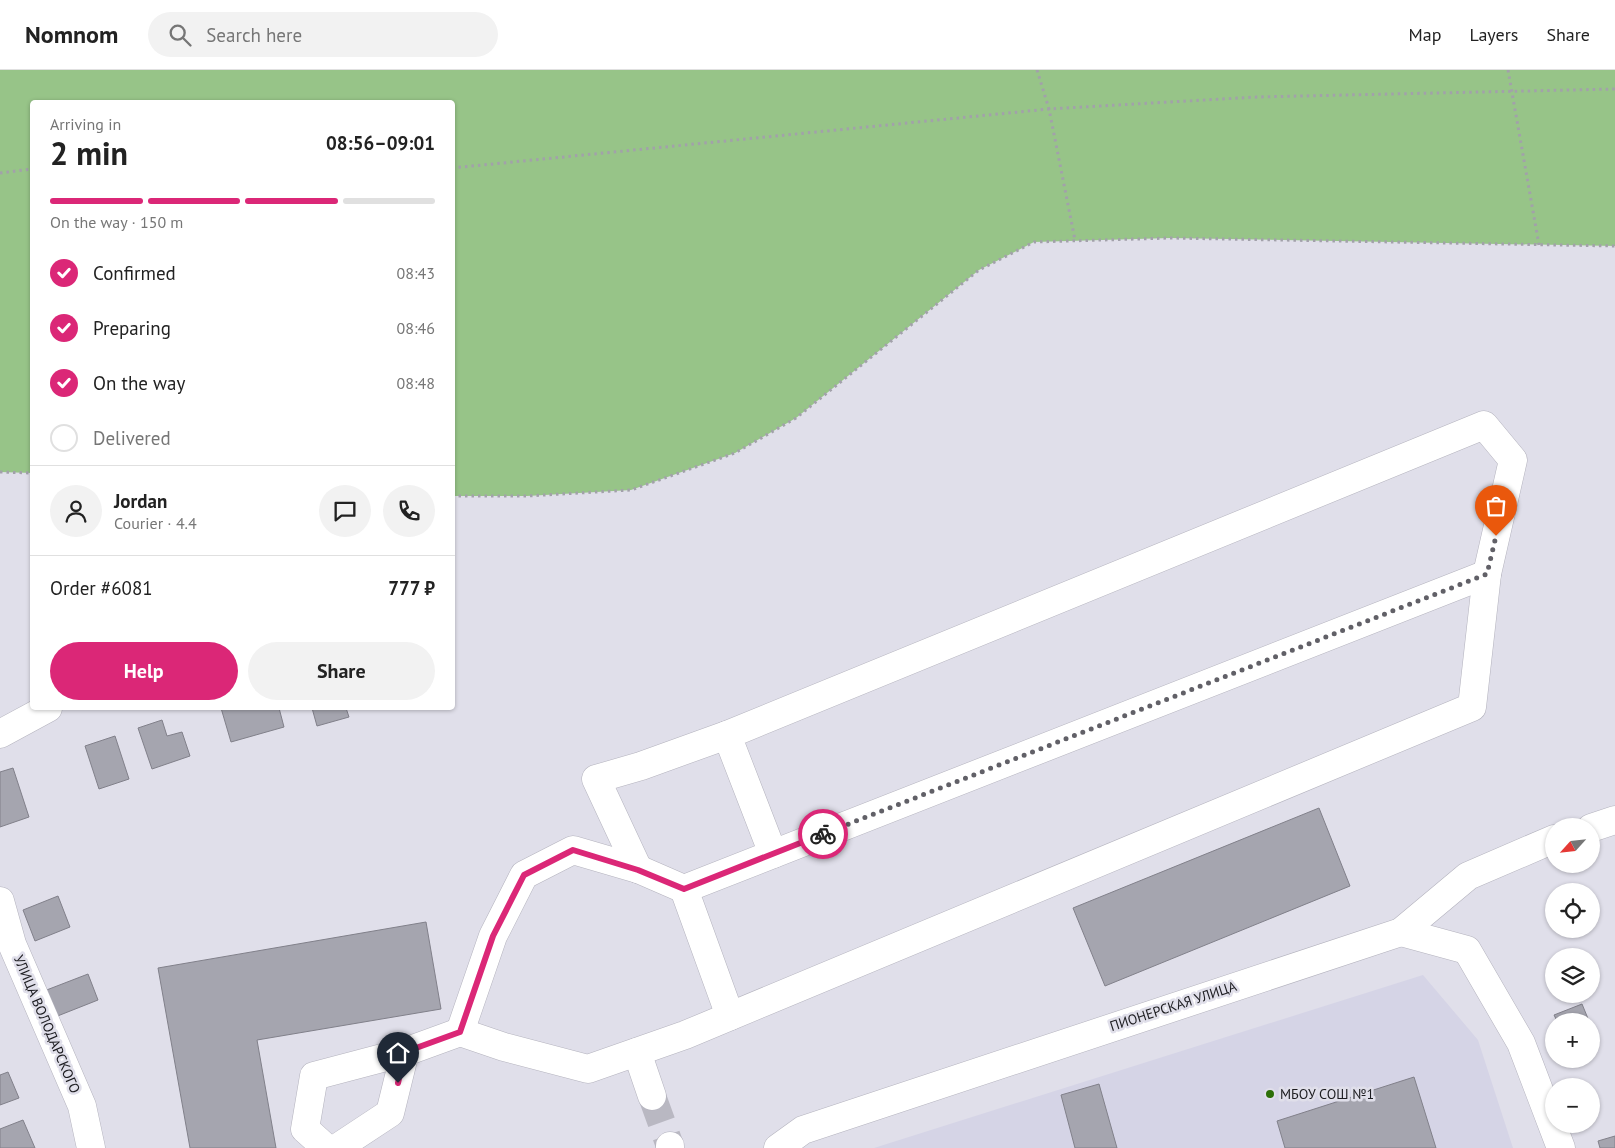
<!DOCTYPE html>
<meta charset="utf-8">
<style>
:root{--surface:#fff;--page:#f2f2f2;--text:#222;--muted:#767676;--line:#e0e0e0;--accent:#db2777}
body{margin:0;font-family:"PT Sans",sans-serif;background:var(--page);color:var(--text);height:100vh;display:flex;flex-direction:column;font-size:19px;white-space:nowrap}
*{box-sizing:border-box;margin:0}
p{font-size:16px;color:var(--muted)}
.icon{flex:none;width:28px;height:28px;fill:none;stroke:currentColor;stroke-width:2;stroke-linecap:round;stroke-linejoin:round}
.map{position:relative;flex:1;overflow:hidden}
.details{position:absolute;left:30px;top:30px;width:425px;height:610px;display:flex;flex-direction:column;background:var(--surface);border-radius:5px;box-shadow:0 1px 4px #0004}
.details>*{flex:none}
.needle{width:32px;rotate:243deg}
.fabs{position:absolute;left:1545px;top:748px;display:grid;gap:10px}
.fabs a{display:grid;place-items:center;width:55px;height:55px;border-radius:50%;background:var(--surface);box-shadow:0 1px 4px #0004;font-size:25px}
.pin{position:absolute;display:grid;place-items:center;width:42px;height:42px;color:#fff;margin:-51px -21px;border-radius:50% 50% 50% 0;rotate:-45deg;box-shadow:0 0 5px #0007}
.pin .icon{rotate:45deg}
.courier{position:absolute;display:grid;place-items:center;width:50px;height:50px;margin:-25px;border:4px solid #db2777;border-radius:50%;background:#fff;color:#222;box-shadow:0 1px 6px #0007}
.summary em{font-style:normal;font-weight:600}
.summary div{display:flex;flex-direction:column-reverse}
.summary{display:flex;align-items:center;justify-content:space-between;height:85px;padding:0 20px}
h1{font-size:32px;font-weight:600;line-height:38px}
.bar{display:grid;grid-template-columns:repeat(4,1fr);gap:8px 5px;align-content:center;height:60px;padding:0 20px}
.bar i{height:6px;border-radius:4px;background:var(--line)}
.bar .active{background:var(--accent)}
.bar p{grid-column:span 4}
.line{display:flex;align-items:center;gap:12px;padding:0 20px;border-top:1px solid var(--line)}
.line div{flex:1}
.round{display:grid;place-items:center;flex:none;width:52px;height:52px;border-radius:26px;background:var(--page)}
ol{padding:0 20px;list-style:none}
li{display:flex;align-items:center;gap:15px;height:55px}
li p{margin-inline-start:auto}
li .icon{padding:5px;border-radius:50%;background:var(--accent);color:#fff;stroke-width:4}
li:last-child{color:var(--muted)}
li i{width:28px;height:28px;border:2px solid var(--line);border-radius:50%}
.action{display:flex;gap:10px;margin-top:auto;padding:10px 20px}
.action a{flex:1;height:58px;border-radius:30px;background:var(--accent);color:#fff;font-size:20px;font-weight:600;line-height:58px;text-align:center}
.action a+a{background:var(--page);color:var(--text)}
header{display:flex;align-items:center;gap:30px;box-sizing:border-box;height:70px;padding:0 25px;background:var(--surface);border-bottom:1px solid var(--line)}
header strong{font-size:24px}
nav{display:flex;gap:28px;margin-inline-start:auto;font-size:18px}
.search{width:350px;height:45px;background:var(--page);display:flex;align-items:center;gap:12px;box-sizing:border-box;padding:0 18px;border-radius:28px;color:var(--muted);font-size:19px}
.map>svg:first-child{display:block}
</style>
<header>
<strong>Nomnom</strong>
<div class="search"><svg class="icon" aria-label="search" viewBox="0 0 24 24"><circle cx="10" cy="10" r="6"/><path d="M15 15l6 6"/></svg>Search here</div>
<nav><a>Map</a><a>Layers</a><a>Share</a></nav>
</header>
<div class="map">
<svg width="1615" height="1078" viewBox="0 0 1615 1078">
<rect width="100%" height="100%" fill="#e0dfea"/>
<path fill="#d5d4e6" d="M1423,905L1478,970L1513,1078H874Z"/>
<path fill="#97c488" d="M0,0H1615V176L1170,168L1034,172L979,200L796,348L735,383L631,420L527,426H453L452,32H32V403L0,402Z"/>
<g fill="#a5a5af" stroke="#81808a">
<path d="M221,638H279L284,657L231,672Z"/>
<path d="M312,638H346L349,647L317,656Z"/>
<path d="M162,650L167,666L182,662L190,686L152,699L138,658Z"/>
<path d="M115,666L129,709L99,719L85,676Z"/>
<path d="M13,698L29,747L0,757V702Z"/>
<path d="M1319,738L1350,816L1105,916L1073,838Z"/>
<path d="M58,826L70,857L35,871L23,840Z"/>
<path d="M426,852L441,939L257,970L276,1078H190L158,898Z"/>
<path d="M88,904L98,930L55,947L44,921Z"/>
<path d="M1582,934L1589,951H1557L1554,945Z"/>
<path d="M1591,955L1599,973L1591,976Z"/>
<path d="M8,1002L19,1028L0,1035V1005Z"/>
<path d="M1414,1007L1436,1078H1285L1277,1051Z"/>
<path d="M1099,1014L1117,1078H1075L1061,1025Z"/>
<path d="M23,1050L35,1078H0V1059Z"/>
<path d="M1615,1066V1078H1600L1598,1071Z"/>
</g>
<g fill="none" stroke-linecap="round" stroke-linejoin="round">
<path stroke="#b9b8c2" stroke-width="28" stroke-dasharray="28 14" stroke-linecap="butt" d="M652,1026L670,1076"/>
<defs>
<g id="minor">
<path d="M0,664L48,638"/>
<path d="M1591,758L1615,750"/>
<path d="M638,799L596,709L641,696L727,665"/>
<path d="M0,831L12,874L82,1036L91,1078"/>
<path d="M1401,862L1467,880L1521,973L1561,1078"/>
<path d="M730,946L684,819L1487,504"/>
<path d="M460,962L493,866L524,805L573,780L638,799L684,819"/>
<path d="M637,982L652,1026"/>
<path d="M670,1076V1078"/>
<path d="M326,1078L305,1059L314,1006L405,982L460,962L504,977L588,999L685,965L1472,637L1487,504L1513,390L1484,355L727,665L773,784"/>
<path d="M337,1078L390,1043L405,982"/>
<path d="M778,1078L803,1060L1401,862L1468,806L1554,769"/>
</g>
</defs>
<use href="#minor" stroke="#b4b3be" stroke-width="29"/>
<g stroke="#a2a1aa" stroke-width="3" stroke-dasharray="2.5 4" stroke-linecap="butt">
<path d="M1037,0L1049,39L1075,170"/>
<path d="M1508,0L1539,175"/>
<path d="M452,98L1049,39L1257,27L1615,19"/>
<path d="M0,103L32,99"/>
<path d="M0,402L32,403"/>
<path d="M452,426H527L631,420L735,383L796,348L979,200L1034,172L1170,168L1615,176"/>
</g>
<use href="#minor" stroke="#fff" stroke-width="28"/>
</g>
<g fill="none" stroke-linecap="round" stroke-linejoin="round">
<path stroke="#616067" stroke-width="5" stroke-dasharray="0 9" d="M823,764L1487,504L1496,466"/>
<path stroke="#db2777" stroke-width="6" d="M398,1013L405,982L460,962L493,866L524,805L573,780L638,800L684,819L823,764"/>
</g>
<circle fill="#2d6f08" stroke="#e0dfea" stroke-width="2" cx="1270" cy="1024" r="5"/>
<g text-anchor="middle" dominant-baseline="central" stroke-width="5" stroke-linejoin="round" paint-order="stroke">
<g font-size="14" fill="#1c1c20" stroke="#e0dfea">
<text transform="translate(1173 936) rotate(-18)">ПИОНЕРСКАЯ УЛИЦА</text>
<text transform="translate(47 954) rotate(67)">УЛИЦА ВОЛОДАРСКОГО</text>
</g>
<g font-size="14" fill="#1c1c20" stroke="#e0dfea" text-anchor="start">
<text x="1280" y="1024">МБОУ СОШ №1</text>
</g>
</g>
</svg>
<div class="fabs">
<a><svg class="needle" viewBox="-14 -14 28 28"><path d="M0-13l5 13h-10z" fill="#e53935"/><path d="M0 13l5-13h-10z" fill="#767676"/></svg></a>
<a><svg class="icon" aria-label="locate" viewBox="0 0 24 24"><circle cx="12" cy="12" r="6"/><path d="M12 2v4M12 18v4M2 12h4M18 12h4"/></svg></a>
<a><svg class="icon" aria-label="layers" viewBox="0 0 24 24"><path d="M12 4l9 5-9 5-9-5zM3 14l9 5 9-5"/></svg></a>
<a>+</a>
<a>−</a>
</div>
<div class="pin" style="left:1496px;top:466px;background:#ea580c"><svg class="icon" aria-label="bag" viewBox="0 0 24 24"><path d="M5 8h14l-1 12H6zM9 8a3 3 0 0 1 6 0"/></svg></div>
<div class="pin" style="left:398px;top:1013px;background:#1f2937"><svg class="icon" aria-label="home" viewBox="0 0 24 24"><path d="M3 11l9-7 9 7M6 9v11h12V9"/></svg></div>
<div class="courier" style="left:823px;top:764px"><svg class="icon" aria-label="bike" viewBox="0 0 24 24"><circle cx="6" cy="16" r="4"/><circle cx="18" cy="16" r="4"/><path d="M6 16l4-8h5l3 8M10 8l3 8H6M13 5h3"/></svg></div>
<section class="details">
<div class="summary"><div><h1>2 min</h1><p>Arriving in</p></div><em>08:56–09:01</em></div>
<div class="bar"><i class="active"></i><i class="active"></i><i class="active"></i><i></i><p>On the way · 150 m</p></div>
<ol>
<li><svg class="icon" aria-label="check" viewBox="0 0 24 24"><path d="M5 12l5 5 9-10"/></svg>Confirmed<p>08:43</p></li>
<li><svg class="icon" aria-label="check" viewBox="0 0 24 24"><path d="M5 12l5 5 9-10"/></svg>Preparing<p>08:46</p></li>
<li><svg class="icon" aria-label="check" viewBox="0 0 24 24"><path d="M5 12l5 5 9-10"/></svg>On the way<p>08:48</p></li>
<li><i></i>Delivered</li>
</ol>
<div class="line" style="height:90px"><a class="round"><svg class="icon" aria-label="person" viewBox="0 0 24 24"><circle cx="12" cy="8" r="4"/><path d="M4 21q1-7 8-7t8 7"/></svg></a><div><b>Jordan</b><p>Courier · 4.4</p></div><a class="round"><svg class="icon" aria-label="chat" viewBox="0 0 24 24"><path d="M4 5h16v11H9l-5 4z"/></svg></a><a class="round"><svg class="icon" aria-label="phone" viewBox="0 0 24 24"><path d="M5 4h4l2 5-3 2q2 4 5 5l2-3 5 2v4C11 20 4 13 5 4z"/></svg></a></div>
<div class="line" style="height:65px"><div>Order #6081</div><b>777 ₽</b></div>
<div class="action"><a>Help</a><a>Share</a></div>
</section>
</div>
